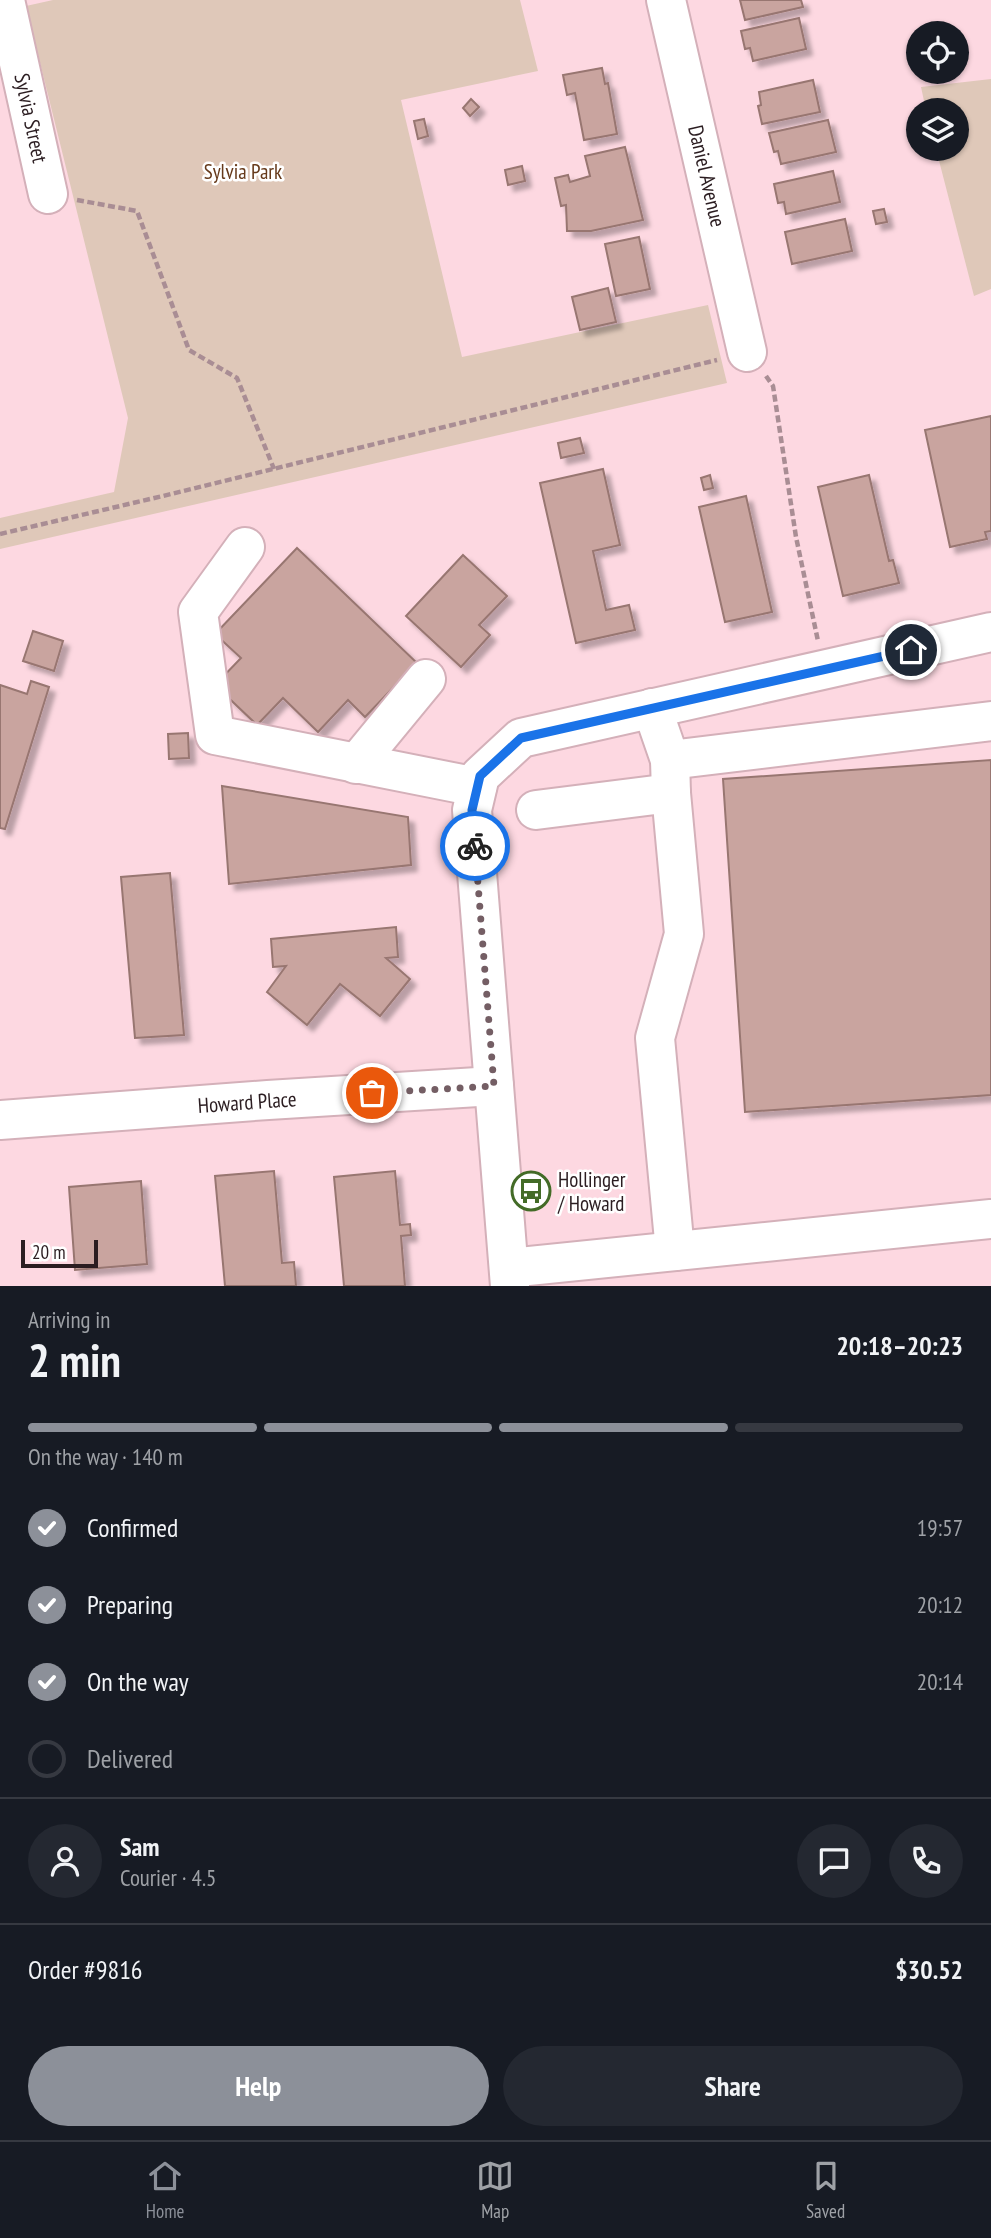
<!DOCTYPE html>
<meta charset="utf-8">
<style>
:root{--surface:#171b24;--page:#242831;--text:#f1f3f6;--muted:#9ea1a6;--line:#363941;--accent:#8c9099}
body{margin:0;font-family:"PT Sans Narrow",sans-serif;background:var(--page);color:var(--text);height:100vh;display:flex;flex-direction:column;font-size:26px;white-space:nowrap}
*{box-sizing:border-box;margin:0}
p{font-size:23px;color:var(--muted)}
.icon{flex:none;width:38px;height:38px;fill:none;stroke:currentColor;stroke-width:2;stroke-linecap:round;stroke-linejoin:round}
.map{position:relative;height:1286px;overflow:hidden}
.panel{display:flex;flex-direction:column;background:var(--surface);flex:1}
.panel>*{flex:none}
.controls{position:absolute;left:906px;top:21px;display:grid;gap:14px}
.controls a{display:grid;place-items:center;width:63px;height:63px;border-radius:50%;background:var(--surface);box-shadow:0 2px 5px #0004;font-size:35px}
.scale{position:absolute;left:21px;bottom:18px;width:77px;box-sizing:border-box;padding-left:7px;border:4px solid #2b1d21;border-top:0;font-size:19px;line-height:24px;white-space:nowrap;color:#2b1d21;-webkit-text-stroke:5px #fff;paint-order:stroke}
.pin{position:absolute;display:grid;place-items:center;width:60px;height:60px;color:#fff;margin:-30px;border:4px solid #fff;border-radius:50%;box-shadow:0 2px 7px #0007}
.courier{position:absolute;display:grid;place-items:center;width:70px;height:70px;margin:-35px;border:5px solid #1a73e8;border-radius:50%;background:#fff;color:#222;box-shadow:0 2px 9px #0007}
.head em{font-style:normal;font-weight:700}
.head div{display:flex;flex-direction:column-reverse}
.head{display:flex;align-items:center;justify-content:space-between;height:119px;padding:0 28px}
h1{font-size:46px;font-weight:700;line-height:52px}
.bar{display:grid;grid-template-columns:repeat(4,1fr);gap:10px 7px;align-content:center;height:84px;padding:0 28px}
.bar i{height:9px;border-radius:5px;background:var(--line)}
.bar .active{background:var(--accent)}
.bar p{grid-column:span 4}
.line{display:flex;align-items:center;gap:18px;padding:0 28px;border-top:2px solid var(--line)}
.line div{flex:1}
.round{display:grid;place-items:center;flex:none;width:74px;height:74px;border-radius:37px;background:var(--page)}
ol{padding:0 28px;list-style:none}
li{display:flex;align-items:center;gap:21px;height:77px}
li p{margin-inline-start:auto}
li .icon{padding:7px;border-radius:50%;background:var(--accent);color:#fff;stroke-width:4}
li:last-child{color:var(--muted)}
li i{width:38px;height:38px;border:4px solid var(--line);border-radius:50%}
.button{display:flex;gap:14px;margin-top:auto;padding:14px 28px}
.button a{flex:1;height:80px;border-radius:42px;background:var(--accent);color:#fff;font-size:28px;font-weight:700;line-height:80px;text-align:center}
.button a+a{background:var(--page);color:var(--text)}
.tab-bar{display:flex;justify-content:space-around;align-items:center;height:98px;border-top:2px solid var(--line);background:var(--surface);font-size:19px;color:var(--muted)}
.tab-bar a{display:grid;justify-items:center;gap:4px}
.tab-bar .active{color:var(--accent)}
.map>svg:first-child{display:block}
</style>
<div class="map">
<svg width="991" height="1286" viewBox="0 0 991 1286">
<defs>
<filter id="shadow"><feDropShadow dx="6" dy="6" stdDeviation="2" flood-color="#0004"/></filter>
</defs>
<rect width="100%" height="100%" fill="#fdd8e1"/>
<g fill="#dfc8b9">
<path d="M53,0H520L538,71L401,100L462,357L708,305L727,383L0,549V518L114,492L128,418L26,6Z"/>
<path d="M991,79V289L974,296L936,149H957V110H926L921,87Z"/>
</g>
<g fill="#c9a49f" stroke="#987671" stroke-width="2" filter="url(#shadow)">
<path d="M740,0H801L803,7L745,20Z"/>
<path d="M799,18L806,49L753,61L750,48L745,49L741,31Z"/>
<path d="M602,68L605,84L608,83L617,134L584,140L575,93L567,95L563,75Z"/>
<path d="M813,80L820,112L762,124L758,106L761,105L759,92Z"/>
<path d="M471,99L479,107L470,116L463,108Z"/>
<path d="M424,119L428,136L418,139L414,121Z"/>
<path d="M828,120L836,152L781,164L778,151L774,152L769,133Z"/>
<path d="M625,147L643,220L591,231H567L566,205L561,206L555,178L568,175L570,182L590,176L585,156Z"/>
<path d="M522,166L525,181L508,185L505,170Z"/>
<path d="M833,171L840,202L786,214L784,202L778,203L774,184Z"/>
<path d="M884,209L887,222L876,224L873,211Z"/>
<path d="M845,219L852,251L792,264L785,232Z"/>
<path d="M639,237L650,289L616,296L605,244Z"/>
<path d="M608,288L616,322L580,330L572,297Z"/>
<path d="M991,416V531L985,532L987,539L950,547L925,430Z"/>
<path d="M580,438L584,453L561,458L558,443Z"/>
<path d="M603,469L620,545L593,551L606,610L629,605L635,630L576,643L540,483Z"/>
<path d="M710,475L713,488L704,490L701,478Z"/>
<path d="M869,475L889,561L893,560L899,583L843,596L818,487Z"/>
<path d="M746,496L772,612L725,622L699,507Z"/>
<path d="M297,548L417,663L365,717L348,700L318,732L283,698L257,725L215,685L241,658L215,634Z"/>
<path d="M463,555L507,596L479,625L490,635L461,667L406,616Z"/>
<path d="M33,631L63,641L54,671L23,661Z"/>
<path d="M31,681L49,687L5,829L0,828V685L27,694Z"/>
<path d="M188,733L189,758L169,759L168,734Z"/>
<path d="M991,760V1095L745,1112L723,779Z"/>
<path d="M222,786L408,817L411,865L229,884Z"/>
<path d="M170,873L184,1035L135,1038L121,877Z"/>
<path d="M396,927L398,957L386,958L410,979L380,1016L340,984L307,1025L267,992L286,966L273,967L271,939Z"/>
<path d="M274,1171L282,1263L294,1262L296,1286H225L215,1176Z"/>
<path d="M395,1171L400,1225L410,1224L411,1235L401,1236L405,1286H344L334,1177Z"/>
<path d="M141,1181L147,1264L75,1270L69,1187Z"/>
</g>
<g fill="none" stroke-linecap="round" stroke-linejoin="round">
<defs>
<g id="minor">
<path d="M5,0L48,194"/>
<path d="M666,0L747,352"/>
<path d="M245,547L198,612L215,735L477,787"/>
<path d="M652,708L670,760L671,793L684,934L655,1038L675,1251"/>
<path d="M670,760L991,721"/>
<path d="M356,764L426,679"/>
<path d="M536,810L671,793"/>
<path d="M0,1120L268,1100L494,1086"/>
<path d="M509,1268L991,1219"/>
<path d="M510,1286L472,810L480,776L521,738L991,632"/>
</g>
</defs>
<use href="#minor" stroke="#d4b0b9" stroke-width="42"/>
<g stroke="#a98d94" stroke-width="4.5" stroke-dasharray="7 3.5" stroke-linecap="butt">
<path d="M77,200L137,211L189,350L237,378L274,469"/>
<path d="M766,376L773,386L796,537L818,641"/>
<path d="M0,534L163,496L717,360"/>
</g>
<use href="#minor" stroke="#fff" stroke-width="38"/>
</g>
<g fill="none" stroke-linecap="round" stroke-linejoin="round">
<path stroke="#745e64" stroke-width="7" stroke-dasharray="0 12.6" d="M372,1093L494,1086L475,846"/>
<path stroke="#1a73e8" stroke-width="9" d="M475,846L472,810L480,776L521,738L911,650"/>
</g>
<defs>
<symbol id="bus-ring" viewBox="-11 -11 22 22"><circle r="9.5" fill="#fff" stroke="#436b27" stroke-width="1.5"/><path d="M-5-6H5V4H4V6H2V4H-2V6H-4V4H-5ZM-3.5-4V0h7V-4ZM-3.5 1.2v1.5H-2V1.2ZM2 1.2v1.5H3.5V1.2Z" fill="#436b27"/></symbol>
</defs>
<g fill-rule="evenodd">
<use href="#bus-ring" x="509" y="1169" width="44" height="44"/>
</g>
<g text-anchor="middle" dominant-baseline="central" stroke-width="5" stroke-linejoin="round" paint-order="stroke">
<g font-size="21" fill="#2b1d21" stroke="#fff">
<text transform="translate(31 118) rotate(78)">Sylvia Street</text>
<text transform="translate(707 176) rotate(77)">Daniel Avenue</text>
<text transform="translate(247 1102) rotate(-4)">Howard Place</text>
</g>
<g font-size="21" fill="#663a1b" stroke="#fff">
<text x="243" y="171">Sylvia Park</text>
</g>
<g font-size="21" fill="#2b1d21" stroke="#fff" text-anchor="start">
<text x="558" y="1179">Hollinger<tspan x="558" dy="24">/ Howard</tspan></text>
</g>
</g>
</svg>
<div class="controls">
<a><svg class="icon" aria-label="locate" viewBox="0 0 24 24"><circle cx="12" cy="12" r="6"/><path d="M12 2v4M12 18v4M2 12h4M18 12h4"/></svg></a>
<a><svg class="icon" aria-label="layers" viewBox="0 0 24 24"><path d="M12 4l9 5-9 5-9-5zM3 14l9 5 9-5"/></svg></a>
</div>
<div class="scale">20 m</div>
<div class="pin" style="left:372px;top:1093px;background:#ea580c"><svg class="icon" aria-label="bag" viewBox="0 0 24 24"><path d="M5 8h14l-1 12H6zM9 8a3 3 0 0 1 6 0"/></svg></div>
<div class="pin" style="left:911px;top:650px;background:#1f2937"><svg class="icon" aria-label="home" viewBox="0 0 24 24"><path d="M3 11l9-7 9 7M6 9v11h12V9"/></svg></div>
<div class="courier" style="left:475px;top:846px"><svg class="icon" aria-label="bike" viewBox="0 0 24 24"><circle cx="6" cy="16" r="4"/><circle cx="18" cy="16" r="4"/><path d="M6 16l4-8h5l3 8M10 8l3 8H6M13 5h3"/></svg></div>
</div>
<section class="panel">
<div class="head"><div><h1>2 min</h1><p>Arriving in</p></div><em>20:18–20:23</em></div>
<div class="bar"><i class="active"></i><i class="active"></i><i class="active"></i><i></i><p>On the way · 140 m</p></div>
<ol>
<li><svg class="icon" aria-label="check" viewBox="0 0 24 24"><path d="M5 12l5 5 9-10"/></svg>Confirmed<p>19:57</p></li>
<li><svg class="icon" aria-label="check" viewBox="0 0 24 24"><path d="M5 12l5 5 9-10"/></svg>Preparing<p>20:12</p></li>
<li><svg class="icon" aria-label="check" viewBox="0 0 24 24"><path d="M5 12l5 5 9-10"/></svg>On the way<p>20:14</p></li>
<li><i></i>Delivered</li>
</ol>
<div class="line" style="height:126px"><a class="round"><svg class="icon" aria-label="person" viewBox="0 0 24 24"><circle cx="12" cy="8" r="4"/><path d="M4 21q1-7 8-7t8 7"/></svg></a><div><b>Sam</b><p>Courier · 4.5</p></div><a class="round"><svg class="icon" aria-label="chat" viewBox="0 0 24 24"><path d="M4 5h16v11H9l-5 4z"/></svg></a><a class="round"><svg class="icon" aria-label="phone" viewBox="0 0 24 24"><path d="M5 4h4l2 5-3 2q2 4 5 5l2-3 5 2v4C11 20 4 13 5 4z"/></svg></a></div>
<div class="line" style="height:91px"><div>Order #9816</div><b>$30.52</b></div>
<div class="button"><a>Help</a><a>Share</a></div>
</section>
<nav class="tab-bar">
<a class="active"><svg class="icon" aria-label="home" viewBox="0 0 24 24"><path d="M3 11l9-7 9 7M6 9v11h12V9"/></svg>Home</a>
<a><svg class="icon" aria-label="map" viewBox="0 0 24 24"><path d="M3 6l6-2 6 2 6-2v14l-6 2-6-2-6 2zM9 4v14M15 6v14"/></svg>Map</a>
<a><svg class="icon" aria-label="saved" viewBox="0 0 24 24"><path d="M7 4h10v16l-5-4-5 4z"/></svg>Saved</a>
</nav>
